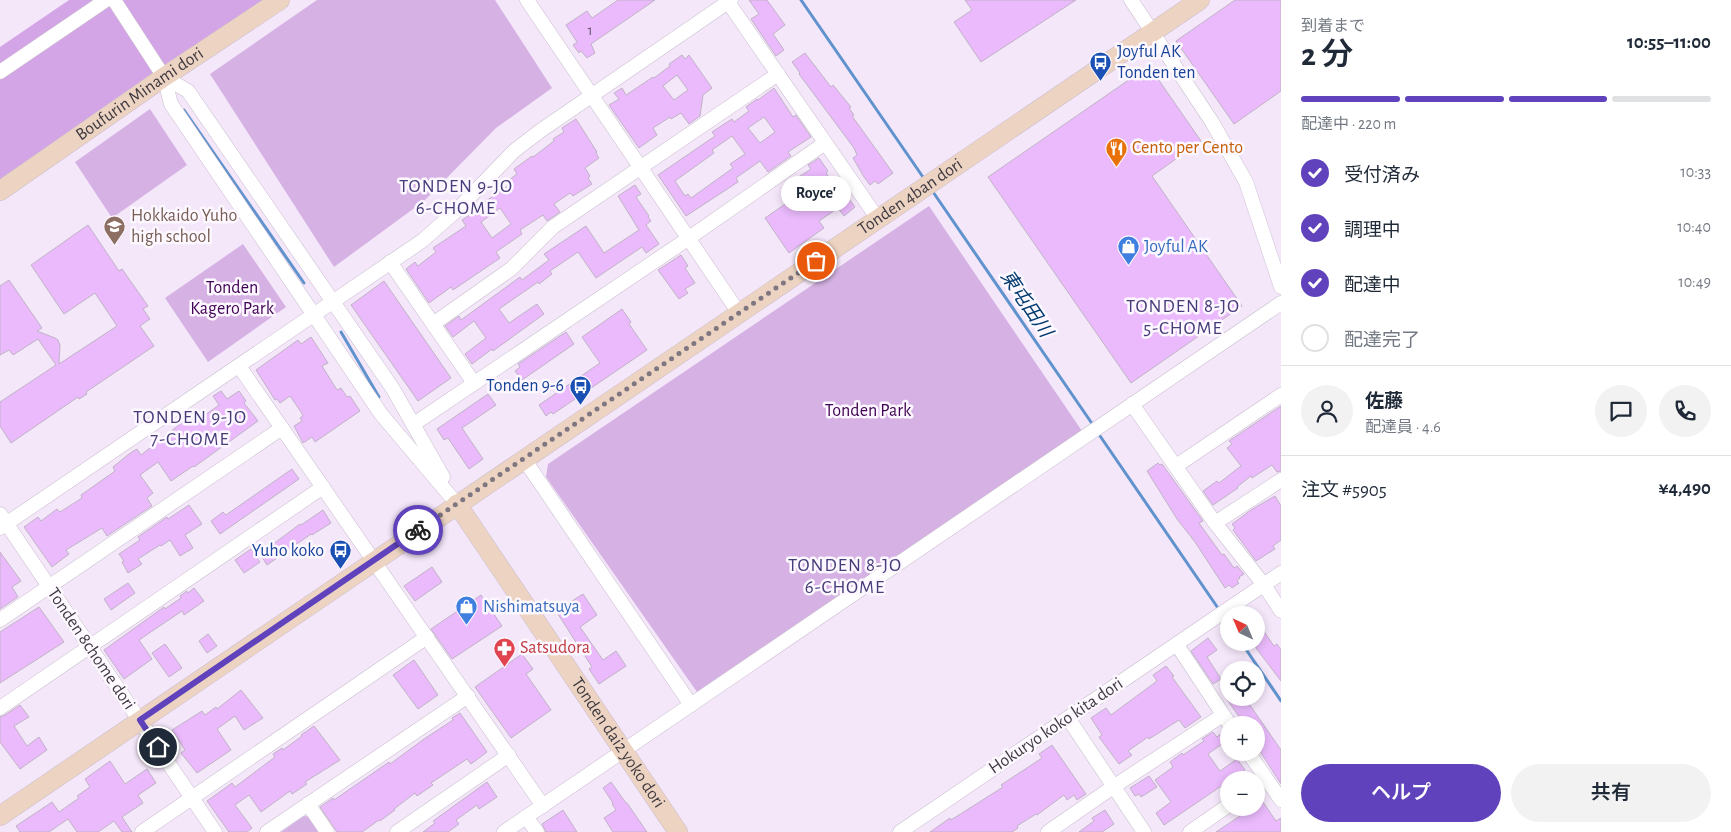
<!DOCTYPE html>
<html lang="ja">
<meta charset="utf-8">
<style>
:root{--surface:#fff;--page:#f2f2f3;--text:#1f2937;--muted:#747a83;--line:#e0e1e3;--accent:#6043bc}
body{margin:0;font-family:"Alegreya Sans","Noto Sans JP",sans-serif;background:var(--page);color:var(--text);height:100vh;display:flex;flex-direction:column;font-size:19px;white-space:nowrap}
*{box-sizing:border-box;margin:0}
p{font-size:16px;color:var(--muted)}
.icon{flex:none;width:28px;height:28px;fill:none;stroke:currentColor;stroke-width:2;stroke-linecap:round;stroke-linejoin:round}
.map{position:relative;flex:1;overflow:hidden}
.drawer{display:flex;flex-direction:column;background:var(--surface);width:450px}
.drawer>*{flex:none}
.needle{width:32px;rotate:316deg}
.buttons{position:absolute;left:1220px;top:606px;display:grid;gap:10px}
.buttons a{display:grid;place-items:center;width:45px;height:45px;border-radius:50%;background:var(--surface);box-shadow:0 2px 8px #0003;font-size:25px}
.pin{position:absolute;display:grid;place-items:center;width:42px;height:42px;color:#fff;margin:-21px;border:2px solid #fff;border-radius:50%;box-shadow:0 1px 5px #0007}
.courier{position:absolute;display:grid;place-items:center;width:50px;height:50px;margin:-25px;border:4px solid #6043bc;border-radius:50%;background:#fff;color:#222;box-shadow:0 1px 6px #0007}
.bubble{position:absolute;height:35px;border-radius:18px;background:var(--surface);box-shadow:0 2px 8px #0003;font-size:16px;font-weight:600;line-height:35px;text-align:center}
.summary em{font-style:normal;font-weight:600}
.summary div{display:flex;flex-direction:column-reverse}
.summary{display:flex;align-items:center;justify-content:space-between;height:85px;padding:0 20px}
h1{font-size:32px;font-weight:600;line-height:38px}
.bar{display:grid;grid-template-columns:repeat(4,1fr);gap:8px 5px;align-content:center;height:60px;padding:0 20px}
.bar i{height:6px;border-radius:4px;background:var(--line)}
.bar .on{background:var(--accent)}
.bar p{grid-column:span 4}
.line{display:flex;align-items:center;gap:12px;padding:0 20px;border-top:1px solid var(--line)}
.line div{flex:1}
.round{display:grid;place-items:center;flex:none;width:52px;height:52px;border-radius:26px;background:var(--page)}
ol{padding:0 20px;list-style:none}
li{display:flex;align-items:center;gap:15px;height:55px}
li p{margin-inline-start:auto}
li .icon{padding:5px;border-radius:50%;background:var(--accent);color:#fff;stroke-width:4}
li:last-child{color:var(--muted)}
li i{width:28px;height:28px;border:2px solid var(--line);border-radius:50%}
.primary-button{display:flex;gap:10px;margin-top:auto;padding:10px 20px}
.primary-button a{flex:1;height:58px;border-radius:30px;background:var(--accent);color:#fff;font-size:20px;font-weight:600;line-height:58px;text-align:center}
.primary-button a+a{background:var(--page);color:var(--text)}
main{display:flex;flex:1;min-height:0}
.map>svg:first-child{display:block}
</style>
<main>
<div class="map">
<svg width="1281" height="832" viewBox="0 0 1281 832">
<rect width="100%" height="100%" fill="#f4e7fa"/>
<g fill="#d5b2e3">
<path d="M317,0H495L552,88L496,128L424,201L334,267L210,74Z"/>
<path d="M150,109L187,165L112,218L75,162Z"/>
<path d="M929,206L1082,431L697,692L546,477L548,464Z"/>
<path d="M243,244L286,307L208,362L165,298Z"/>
<path d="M304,816L310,817L320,832H281Z"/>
</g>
<path fill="#d4a5e6" d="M69,0H272L0,183V47Z"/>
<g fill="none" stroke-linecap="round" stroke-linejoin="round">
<g stroke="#6093cd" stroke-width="3">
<path d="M801,0L925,180"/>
<path d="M184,110L304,283"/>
<path d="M931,189L1093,425"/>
<path d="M341,332L379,397"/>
<path d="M1098,433L1220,611"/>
<path d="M1223,616L1229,624"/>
<path d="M1241,642L1281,701"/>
</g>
</g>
<g fill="#eabafc" stroke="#c0b3c5" fill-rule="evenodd">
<path d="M618,0H655L591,44L595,53L587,58L581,51L579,53L573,45L577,42L566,25L587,11L592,18Z"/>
<path d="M749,0H767L785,25L773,34L784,50L776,56L751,19L759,14Z"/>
<path d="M965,0H1076L981,62L954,22L972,10Z"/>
<path d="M1235,0H1281V91L1234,124L1176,41Z"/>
<path d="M805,53L831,87L833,85L851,107L849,108L854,115L852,116L893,173L878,184L875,181L870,185L864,177L853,158L857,155L854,148L799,74L800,73L792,62Z"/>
<path d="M682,55L685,59L689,55L712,88L703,95L700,116L689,124L681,113L671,119L670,117L653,128L657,135L639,148L609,105L619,99L614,93L622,88L626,95L653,77L654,78L670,66L669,64ZM677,75L688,90L674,100L663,86Z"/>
<path d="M1149,66L1201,141L1152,176L1242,306L1131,383L988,177Z"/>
<path d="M774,88L793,117L796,115L811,137L788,152L791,156L768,172L760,161L736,178L738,182L686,216L658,175L715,136L712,132L732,119L734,122L749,111L746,107L757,99L758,100ZM764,117L775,132L760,143L748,128ZM732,136L745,154L730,164L733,168L691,198L688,194L685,196L675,181L714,153L712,150Z"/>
<path d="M576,119L597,152L596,153L599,158L585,168L590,176L588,178L592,184L573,196L570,193L554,204L560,212L547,221L543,215L520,230L522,234L496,252L500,258L453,290L451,287L429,303L406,269L415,262L418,266L436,252L433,248L466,226L462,220L479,209L477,207L511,184L509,180L517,174L514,169L532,156L533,157L554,141L553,139L564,132L562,128ZM500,208L511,224L492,238L481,222Z"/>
<path d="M819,158L828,171L826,173L843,197L846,195L855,207L844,216L838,208L819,221L824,228L789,253L765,218L804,191L797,182L802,179L800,176L811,169L808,165Z"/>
<path d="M635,185L641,194L636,197L649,216L648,217L651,221L646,225L659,244L646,253L642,247L596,278L578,252L550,271L552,274L539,284L538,282L499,309L509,323L537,304L544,314L493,351L492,349L472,364L465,354L486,338L474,321L453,337L445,326L459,316L461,320L520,277L522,280L549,260L544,254L586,226L604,253L639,230L618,196Z"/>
<path d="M88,225L119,271L122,269L148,306L143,309L150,319L140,326L154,346L86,392L87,394L79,399L78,397L11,443L0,426V402L56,365L38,339L13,355L9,350L0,355V286L9,280L42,328L37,331L55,338L58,340L60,345L59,364L117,326L95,293L64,314L31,265Z"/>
<path d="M681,255L688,266L685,268L695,283L685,289L688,293L679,299L658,270Z"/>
<path d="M384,281L451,378L418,401L351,305Z"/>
<path d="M622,309L631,322L629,324L647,350L553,414L551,412L546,416L539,405L600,363L582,337Z"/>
<path d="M566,332L574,344L522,380L515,371L520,367L518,364Z"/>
<path d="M311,337L328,363L322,366L337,390L341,388L347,397L350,396L360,411L315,442L312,437L303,443L294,426L302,421L300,418L303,416L301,412L290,396L280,403L277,399L275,400L256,370L298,340L301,344Z"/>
<path d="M221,391L227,399L239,391L246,401L244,403L258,421L194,467L193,466L171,481L158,462L140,475L153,493L147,498L152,506L107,536L102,528L66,550L69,554L52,567L24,527L38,517L41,521L57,509L60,512L82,498L81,495L115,471L113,467L129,454L137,449L141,455L189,417L187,414L195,409L201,418L219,405L213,396Z"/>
<path d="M488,394L496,405L462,428L483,459L469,469L448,438L444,440L437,429Z"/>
<path d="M1281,406V471L1277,472L1272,465L1252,478L1251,476L1237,487L1238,488L1213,505L1203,491L1217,481L1219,483L1241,466L1227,448L1232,444L1229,441Z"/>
<path d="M1158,463L1160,465L1162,464L1203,521L1199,523L1222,555L1224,554L1234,568L1237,566L1244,574L1239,577L1240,578L1237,581L1239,583L1232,588L1229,585L1225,588L1195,542L1177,519L1147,471Z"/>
<path d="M292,469L299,479L220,534L211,521L223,512L226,515Z"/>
<path d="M1275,496L1281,506V540L1273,546L1275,549L1256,561L1233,530L1235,528L1232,524L1251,510Z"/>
<path d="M189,505L202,524L185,535L193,548L180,556L170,540L161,546L160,545L138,559L142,564L128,573L122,562L124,561L119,554L140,540L138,537L167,517L168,519Z"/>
<path d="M323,510L331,523L312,535L311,534L267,565L260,554L300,524L301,525Z"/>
<path d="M251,549L260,562L244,573L235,560Z"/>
<path d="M0,552L21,581L12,587L18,597L0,609Z"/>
<path d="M432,567L442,582L415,601L404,586Z"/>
<path d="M128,583L135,593L111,610L104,599Z"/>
<path d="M194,588L204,601L184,615L182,611L139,640L152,659L124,679L104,650L164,607L165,609L181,598L180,596L187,591L188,593Z"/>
<path d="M583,594L597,615L580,627L603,660L616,651L626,666L599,684L589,669L592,667L556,611Z"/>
<path d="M481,595L502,626L452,659L431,629Z"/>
<path d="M39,607L64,642L0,683V632Z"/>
<path d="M1256,620L1274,646L1277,644L1281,650V681L1256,648Z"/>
<path d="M208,634L217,646L207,653L199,641Z"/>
<path d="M1208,638L1217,650L1207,657L1221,679L1213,684L1191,651Z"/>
<path d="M165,644L182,668L169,677L152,653Z"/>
<path d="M522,654L533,669L526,674L551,710L511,738L475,687Z"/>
<path d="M414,660L438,695L418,709L393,675Z"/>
<path d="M1166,666L1174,676L1172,677L1201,717L1185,728L1179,720L1149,739L1148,737L1128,751L1132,755L1119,764L1099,737L1102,735L1091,718L1106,708L1111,715L1157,681L1153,675Z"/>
<path d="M241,690L263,718L244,730L235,716L217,729L231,750L197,773L181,753L185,750L172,730L202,711L205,715L216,707L217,709Z"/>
<path d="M1226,698H1245L1281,750V784L1256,745V725H1245Z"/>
<path d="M20,705L29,717L14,726L27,746L39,737L47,750L20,769L0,742V717L5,715Z"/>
<path d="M460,713L487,752L471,764L467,759L431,783L433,785L417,796L415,793L394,809L395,810L380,821L379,820L362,832H337L320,807L333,798L334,800L389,762L390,764L424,739L453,720L452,718Z"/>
<path d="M314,726L340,760L305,782L307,784L292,794L290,791L261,812L249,795L235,805L252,828L247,832H229L207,801L232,783L235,787L275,757L273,754L282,748L283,750L302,736L301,735Z"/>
<path d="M1213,732L1217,737L1220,734L1225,742L1208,754L1220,771L1237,759L1245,770L1164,825L1156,813L1171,802L1155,780L1173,767L1170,762L1182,753L1183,755L1204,741L1202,739Z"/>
<path d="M1052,745L1086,794L1077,800L1074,795L1067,800L1064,795L1037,815L1036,814L1017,826L1018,828L1012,832H930L950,818L951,820L1003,787L1001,785L1042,758L1039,754Z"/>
<path d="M110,761L125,784L147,769L156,783L138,795L143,803L122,817L132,832H122L114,821L98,832H77L68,819L49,832H20L16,826L52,802L59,812L79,798L77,796L90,787L85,779Z"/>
<path d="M1149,776L1157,787L1141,797L1139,794L1135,796L1130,788Z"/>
<path d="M487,782L497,797L479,809L477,805L456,820L459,824L448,832H423L435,823L433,821Z"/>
<path d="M611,782L626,803H627L647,832H613L604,818L616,810L612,804L613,803L603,788Z"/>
<path d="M1256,792L1276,821L1281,818V832H1216L1252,808H1256Z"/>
<path d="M563,810L577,832H546L542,824Z"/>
<path d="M1105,810L1114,824L1102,832H1079L1094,821L1092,818Z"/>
</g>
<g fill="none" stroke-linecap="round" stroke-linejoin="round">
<defs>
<g id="street">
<path d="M114,0L164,77L171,104L381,414L457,504"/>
<path d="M527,0L739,313"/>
<path d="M1131,0L1212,122L1246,182L1281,287"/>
<path d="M728,2L878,219"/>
<path d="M0,72L106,0"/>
<path d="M164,77L188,91L393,389L443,477"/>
<path d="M390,262L474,383"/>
<path d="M433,324L511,269L553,227L778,74"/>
<path d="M239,366L543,806"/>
<path d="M1132,404L1215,523L1264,585L1281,611"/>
<path d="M414,424L689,238L825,143"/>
<path d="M524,459L691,705"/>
<path d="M1176,466L1281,395"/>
<path d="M0,514L215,832"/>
<path d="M1215,523L1281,480"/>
<path d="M0,528L422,241L456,211L514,151L540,131L731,0"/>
<path d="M0,620L282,428"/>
<path d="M1177,645L1230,725"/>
<path d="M0,708L323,487"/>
<path d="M1068,718L1144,832"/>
<path d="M1248,752L1281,800"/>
<path d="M308,804L327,832"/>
<path d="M526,817L537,832"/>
<path d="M142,832L427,637"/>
<path d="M267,832L468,696"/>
<path d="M397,832L509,755"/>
<path d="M504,832L1281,303"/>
<path d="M900,832L1281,573"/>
<path d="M1048,832L1113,787L1223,715"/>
<path d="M1190,832L1229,805"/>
</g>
<g id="secondary">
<path id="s1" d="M0,191L164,77L280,0"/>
<path id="s2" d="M457,504L678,832"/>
<path id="s3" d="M0,816L1200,0"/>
</g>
</defs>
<use href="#street" stroke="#cabdcf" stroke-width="15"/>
<use href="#secondary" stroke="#cabdcf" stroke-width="20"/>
<use href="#street" stroke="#fff" stroke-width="14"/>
<use href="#secondary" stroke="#edd4c2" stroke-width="19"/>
</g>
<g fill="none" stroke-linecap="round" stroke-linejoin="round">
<path stroke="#7e7681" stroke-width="5" stroke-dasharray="0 9" d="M418,530L816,261"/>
<path stroke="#6043bc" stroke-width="6" d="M158,747L140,720L418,530"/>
</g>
<defs>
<symbol id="bus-pin" viewBox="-11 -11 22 30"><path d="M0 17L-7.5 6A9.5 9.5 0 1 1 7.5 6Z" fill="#1a4fb4" stroke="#fdf8ff"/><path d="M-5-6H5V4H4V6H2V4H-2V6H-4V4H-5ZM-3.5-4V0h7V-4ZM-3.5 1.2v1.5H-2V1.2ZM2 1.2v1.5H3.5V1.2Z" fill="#fff"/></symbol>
<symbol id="restaurant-pin" viewBox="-11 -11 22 30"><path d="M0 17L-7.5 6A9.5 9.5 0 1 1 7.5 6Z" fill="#e8710a" stroke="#fdf8ff"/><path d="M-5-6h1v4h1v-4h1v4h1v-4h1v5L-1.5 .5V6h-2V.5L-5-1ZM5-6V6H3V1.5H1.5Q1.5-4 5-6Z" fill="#fff"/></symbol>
<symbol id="school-pin" viewBox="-11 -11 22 30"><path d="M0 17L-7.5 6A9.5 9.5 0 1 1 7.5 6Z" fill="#8d6e63" stroke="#fdf8ff"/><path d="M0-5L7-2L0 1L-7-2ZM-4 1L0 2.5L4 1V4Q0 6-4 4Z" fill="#fff"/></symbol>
<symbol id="shop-pin" viewBox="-11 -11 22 30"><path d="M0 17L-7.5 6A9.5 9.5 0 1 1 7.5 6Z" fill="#3f7fe0" stroke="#fdf8ff"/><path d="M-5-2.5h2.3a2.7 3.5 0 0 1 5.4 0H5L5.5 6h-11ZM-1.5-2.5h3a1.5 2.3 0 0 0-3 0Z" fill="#fff"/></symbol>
<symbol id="pharmacy-pin" viewBox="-11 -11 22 30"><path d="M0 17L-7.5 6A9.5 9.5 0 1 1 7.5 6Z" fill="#e0444e" stroke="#fdf8ff"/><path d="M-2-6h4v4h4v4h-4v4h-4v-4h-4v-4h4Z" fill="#fff"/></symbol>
</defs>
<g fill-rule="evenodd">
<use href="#bus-pin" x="1088" y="50" width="25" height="34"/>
<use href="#restaurant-pin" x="1104" y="136" width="25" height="34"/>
<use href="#school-pin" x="102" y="214" width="25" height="34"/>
<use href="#shop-pin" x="1116" y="234" width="25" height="34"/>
<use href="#bus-pin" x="568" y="374" width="25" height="34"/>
<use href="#bus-pin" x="328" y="538" width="25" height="34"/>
<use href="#shop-pin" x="454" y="594" width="25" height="34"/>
<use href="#pharmacy-pin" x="492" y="636" width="25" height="34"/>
</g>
<g text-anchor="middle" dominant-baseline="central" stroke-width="5" stroke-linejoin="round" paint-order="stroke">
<g font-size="15" fill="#69596f">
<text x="590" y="30">1</text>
</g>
<g font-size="18" fill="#164399" stroke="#fdf8ff" text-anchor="end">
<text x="1117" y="52" text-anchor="start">Joyful AK<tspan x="1117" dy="21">Tonden ten</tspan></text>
<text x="564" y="386">Tonden 9-6</text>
<text x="324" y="551">Yuho koko</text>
</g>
<g font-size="18" fill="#3e3940" stroke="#fdf8ff">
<text stroke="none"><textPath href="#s1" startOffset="170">Boufurin Minami dori</textPath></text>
<text stroke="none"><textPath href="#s3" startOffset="1101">Tonden 4ban dori</textPath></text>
<text transform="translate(91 649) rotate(56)">Tonden 8chome dori</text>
<text transform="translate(1056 726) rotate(-34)">Hokuryo koko kita dori</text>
<text stroke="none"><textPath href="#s2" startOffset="288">Tonden dai2 yoko dori</textPath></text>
</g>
<g font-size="18" fill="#c56008" stroke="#fdf8ff" text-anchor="start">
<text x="1132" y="148">Cento per Cento</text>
</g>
<g font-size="18" fill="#785e54" stroke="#fdf8ff" text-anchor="start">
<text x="131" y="216">Hokkaido Yuho<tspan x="131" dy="21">high school</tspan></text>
</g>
<g font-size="18" fill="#366cbe" stroke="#fdf8ff" text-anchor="start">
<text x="1144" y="247">Joyful AK</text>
<text x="483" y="607">Nishimatsuya</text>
</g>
<g font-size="18" fill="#410353" stroke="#fdf8ff">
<text x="232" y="288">Tonden<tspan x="232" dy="21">Kagero Park</tspan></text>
<text x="868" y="411">Tonden Park</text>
</g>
<g font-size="18" fill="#be3a42" stroke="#fdf8ff" text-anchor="start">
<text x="520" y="648">Satsudora</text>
</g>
<g font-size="19" letter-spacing="1" fill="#463c79" stroke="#fdf8ff">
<text x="456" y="186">TONDEN 9-JO<tspan x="456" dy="22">6-CHOME</tspan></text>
<text x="1183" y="306">TONDEN 8-JO<tspan x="1183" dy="22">5-CHOME</tspan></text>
<text x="190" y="417">TONDEN 9-JO<tspan x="190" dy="22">7-CHOME</tspan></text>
<text x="845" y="565">TONDEN 8-JO<tspan x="845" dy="22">6-CHOME</tspan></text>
</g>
<g font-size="19" font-style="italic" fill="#00396e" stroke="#fdf8ff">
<text transform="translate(1026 304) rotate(56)">東屯田川</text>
</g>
</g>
</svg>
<div class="buttons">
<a><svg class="needle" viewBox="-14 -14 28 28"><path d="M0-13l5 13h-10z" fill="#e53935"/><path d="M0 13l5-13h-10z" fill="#747a83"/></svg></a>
<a><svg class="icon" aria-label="locate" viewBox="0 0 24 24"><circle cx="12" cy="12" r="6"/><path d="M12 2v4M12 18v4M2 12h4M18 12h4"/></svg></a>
<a>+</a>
<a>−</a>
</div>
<div class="pin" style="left:816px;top:261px;background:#ea580c"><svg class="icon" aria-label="bag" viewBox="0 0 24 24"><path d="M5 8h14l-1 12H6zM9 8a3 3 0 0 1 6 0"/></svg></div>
<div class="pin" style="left:158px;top:747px;background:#1f2937"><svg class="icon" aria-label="home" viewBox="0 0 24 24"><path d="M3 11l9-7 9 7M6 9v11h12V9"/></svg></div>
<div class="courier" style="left:418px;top:530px"><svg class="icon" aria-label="bike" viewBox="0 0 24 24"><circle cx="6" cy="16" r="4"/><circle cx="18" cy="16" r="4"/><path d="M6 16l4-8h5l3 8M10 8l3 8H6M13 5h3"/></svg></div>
<div class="bubble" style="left:781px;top:176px;width:70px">Royce'</div>
</div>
<section class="drawer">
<div class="summary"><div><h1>2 分</h1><p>到着まで</p></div><em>10:55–11:00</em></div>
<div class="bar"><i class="on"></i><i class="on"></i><i class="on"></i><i></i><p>配達中 · 220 m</p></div>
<ol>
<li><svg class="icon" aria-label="check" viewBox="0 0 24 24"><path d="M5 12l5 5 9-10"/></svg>受付済み<p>10:33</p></li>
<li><svg class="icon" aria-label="check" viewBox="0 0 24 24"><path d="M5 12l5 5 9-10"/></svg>調理中<p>10:40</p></li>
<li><svg class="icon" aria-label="check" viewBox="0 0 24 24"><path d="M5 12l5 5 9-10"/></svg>配達中<p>10:49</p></li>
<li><i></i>配達完了</li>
</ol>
<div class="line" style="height:90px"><a class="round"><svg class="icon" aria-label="person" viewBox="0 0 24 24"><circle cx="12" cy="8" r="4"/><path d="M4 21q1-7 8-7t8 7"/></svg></a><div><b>佐藤</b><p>配達員 · 4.6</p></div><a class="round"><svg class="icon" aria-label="chat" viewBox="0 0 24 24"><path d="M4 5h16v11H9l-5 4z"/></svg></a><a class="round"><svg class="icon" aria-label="phone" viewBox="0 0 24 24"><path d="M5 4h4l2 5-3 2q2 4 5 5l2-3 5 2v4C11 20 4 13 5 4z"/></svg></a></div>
<div class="line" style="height:65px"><div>注文 #5905</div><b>¥4,490</b></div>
<div class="primary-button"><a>ヘルプ</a><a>共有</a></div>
</section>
</main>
